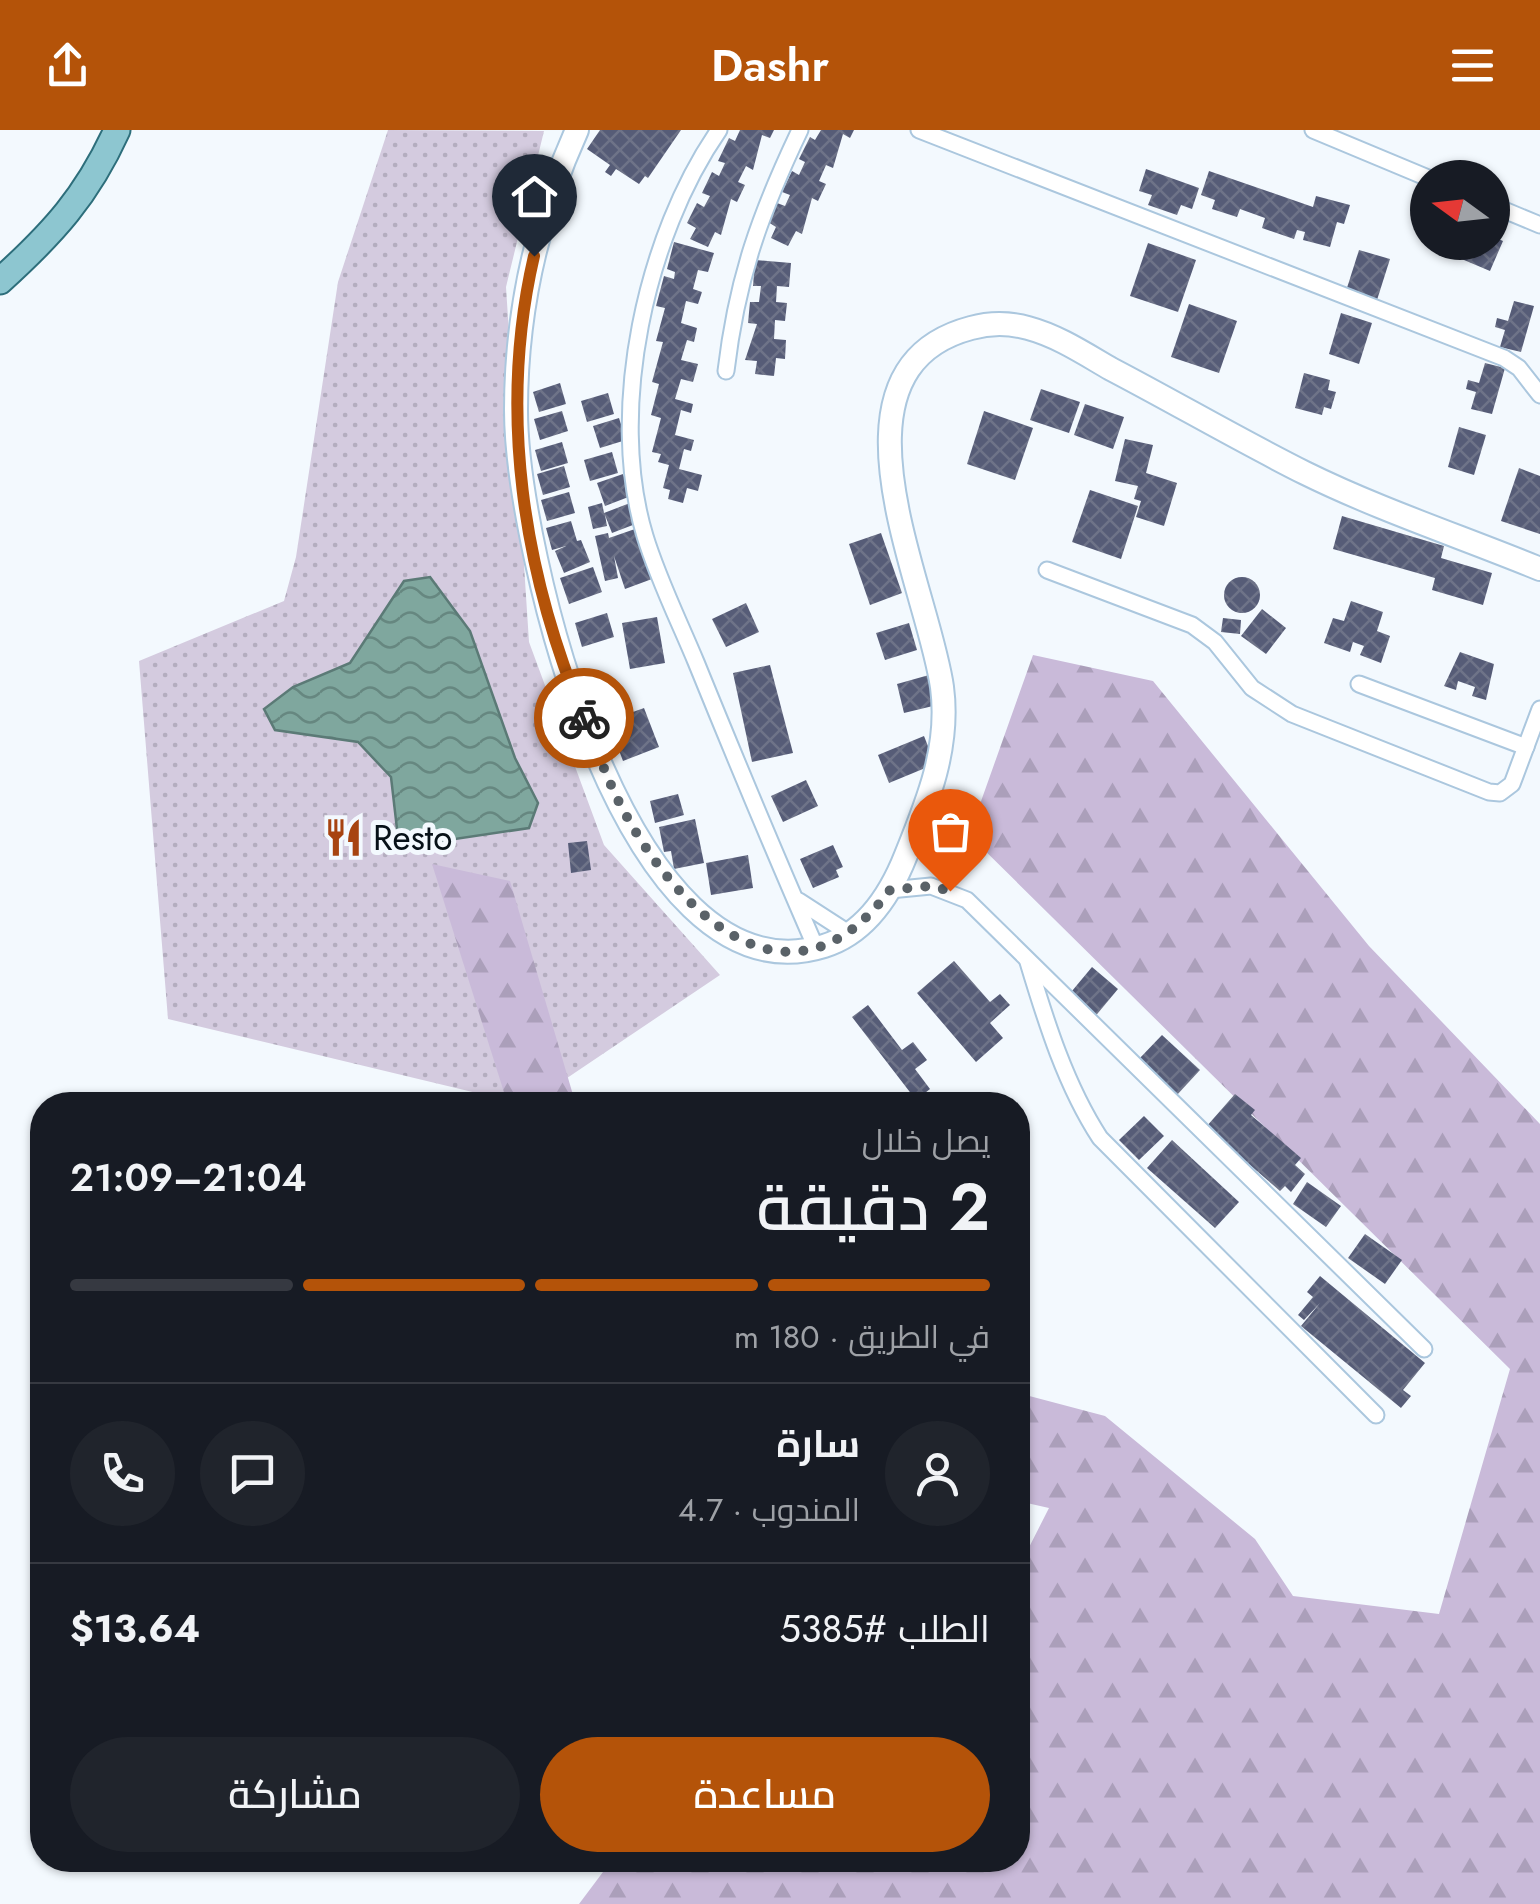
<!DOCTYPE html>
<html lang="ar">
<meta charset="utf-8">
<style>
:root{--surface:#171b24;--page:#20242c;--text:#f1f3f6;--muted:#9ea1a6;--line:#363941;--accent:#b45309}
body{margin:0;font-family:Jost,Cairo,sans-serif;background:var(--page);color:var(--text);direction:rtl;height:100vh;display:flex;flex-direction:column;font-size:38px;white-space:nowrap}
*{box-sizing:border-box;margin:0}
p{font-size:32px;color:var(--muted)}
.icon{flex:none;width:55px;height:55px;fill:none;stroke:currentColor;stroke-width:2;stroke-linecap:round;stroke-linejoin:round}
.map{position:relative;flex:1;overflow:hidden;direction:ltr}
.drawer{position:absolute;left:30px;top:962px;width:1000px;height:780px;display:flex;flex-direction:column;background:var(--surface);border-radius:40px;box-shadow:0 2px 8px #0004;direction:rtl}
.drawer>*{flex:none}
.needle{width:65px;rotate:285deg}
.tools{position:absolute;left:1410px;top:30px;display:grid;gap:20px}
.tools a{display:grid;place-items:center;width:100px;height:100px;border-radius:50%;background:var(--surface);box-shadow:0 2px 8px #0004;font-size:50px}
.pin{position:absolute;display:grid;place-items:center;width:85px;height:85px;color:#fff;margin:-102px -42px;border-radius:50% 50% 50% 0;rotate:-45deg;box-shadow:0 0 10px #0007}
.pin .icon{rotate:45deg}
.courier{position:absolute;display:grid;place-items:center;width:100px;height:100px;margin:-50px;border:8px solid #b45309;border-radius:50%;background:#fff;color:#222;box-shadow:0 2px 12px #0007}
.summary em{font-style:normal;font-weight:600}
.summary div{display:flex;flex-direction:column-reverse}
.summary{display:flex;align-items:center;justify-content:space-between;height:170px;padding:0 40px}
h1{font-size:65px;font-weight:600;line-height:75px}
.bar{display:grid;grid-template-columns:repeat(4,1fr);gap:15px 10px;align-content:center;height:120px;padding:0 40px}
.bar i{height:12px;border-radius:8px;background:var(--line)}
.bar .current{background:var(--accent)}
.bar p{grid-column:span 4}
.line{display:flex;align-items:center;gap:25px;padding:0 40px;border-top:2px solid var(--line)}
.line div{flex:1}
.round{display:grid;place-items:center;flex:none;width:105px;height:105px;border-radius:52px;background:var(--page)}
.action{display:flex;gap:20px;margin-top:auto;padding:20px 40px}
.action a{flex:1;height:115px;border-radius:60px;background:var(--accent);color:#fff;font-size:40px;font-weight:600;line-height:115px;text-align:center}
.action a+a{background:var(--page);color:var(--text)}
header{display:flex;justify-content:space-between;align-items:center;height:130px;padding:0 40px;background:var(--accent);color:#fff;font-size:45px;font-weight:600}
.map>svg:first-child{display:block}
</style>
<header><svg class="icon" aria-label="menu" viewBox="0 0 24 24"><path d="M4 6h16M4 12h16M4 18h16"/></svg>Dashr<svg class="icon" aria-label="share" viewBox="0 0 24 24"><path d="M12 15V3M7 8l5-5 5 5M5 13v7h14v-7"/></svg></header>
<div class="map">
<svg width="1540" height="1774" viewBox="0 0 1540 1774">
<defs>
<pattern id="grass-dots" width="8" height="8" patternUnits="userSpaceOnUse" patternTransform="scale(2.5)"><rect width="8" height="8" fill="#d4cbdf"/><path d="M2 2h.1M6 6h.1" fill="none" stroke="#b4adbf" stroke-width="1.8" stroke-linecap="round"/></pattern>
<pattern id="forest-firs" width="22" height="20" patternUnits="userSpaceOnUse" patternTransform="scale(2.5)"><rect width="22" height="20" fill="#c9bad9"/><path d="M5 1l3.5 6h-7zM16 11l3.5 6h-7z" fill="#ab9fba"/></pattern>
<pattern id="water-waves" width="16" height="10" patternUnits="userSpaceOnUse" patternTransform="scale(2.5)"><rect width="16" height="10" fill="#7fa79e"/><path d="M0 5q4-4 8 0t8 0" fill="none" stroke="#668780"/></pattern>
<pattern id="building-cross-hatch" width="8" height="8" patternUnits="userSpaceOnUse" patternTransform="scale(2.5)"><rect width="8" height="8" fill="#565c77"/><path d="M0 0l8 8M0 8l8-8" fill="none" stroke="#6e7388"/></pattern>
</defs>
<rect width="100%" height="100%" fill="#f3f9fe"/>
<path fill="url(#grass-dots)" d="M388,0L544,1L506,157L529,512L604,715L720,845L527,975L168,889L139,531L284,471L296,427L338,152Z"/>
<g fill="url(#forest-firs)">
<path d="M1033,525L1153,551L1369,816L1540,994V1774H579L612,1730H1018V1439L1049,1378L1018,1371V1263L1105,1286L1255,1409L1293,1466L1439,1484L1510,1239L969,705Z"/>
<path d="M432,734L510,751L576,975H508Z"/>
</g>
<path fill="url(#water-waves)" stroke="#5b7a76" stroke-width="2.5" d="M430,447L470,501L515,628L538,673L529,698L415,715L397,699L391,647L358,612L275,600L264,579L293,557L350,533L404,451Z"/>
<g fill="url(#building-cross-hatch)">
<path d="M600,0H681L648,48L645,46L639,54L616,39L611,46L605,42L610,35L587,19Z"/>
<path d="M740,0H774L770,8L762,5L753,40L746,36L738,52L745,55L737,72L731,69L721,105L715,102L708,117L690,109L696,98L687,93L697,73L704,77L710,66L702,63L712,42L719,46L725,33L718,31L729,8L735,11Z"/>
<path d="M821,0H854L850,8L843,4L833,38L826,35L819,51L826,54L818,71L812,68L802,104L796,101L788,116L771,108L776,97L768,92L777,73L785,76L790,65L782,62L792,41L799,45L805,32L799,29L810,7L815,10Z"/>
<path d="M1146,39L1199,58L1192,79L1181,75L1177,85L1148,75L1152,65L1139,61Z"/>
<path d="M1209,41L1313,77L1316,66L1350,75L1344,94L1337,92L1330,117L1303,110L1305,102L1297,100L1294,109L1262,98L1265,88L1240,79L1237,87L1212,79L1215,70L1201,65Z"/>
<path d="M1492,106L1503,111L1490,141L1438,119L1440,112H1492Z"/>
<path d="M674,112L714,123L708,142L698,140L693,159L702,162L698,174L686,171L681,193L697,198L694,212L687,210L681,230L698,234L693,252L681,249L675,269L693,274L691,283L681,280L675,305L694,310L691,321L684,319L679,339L702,345L698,361L687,358L683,373L668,369L670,360L663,358L669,335L658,332L661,324L652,322L661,288L651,285L659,254L652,252L663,212L656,211L665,178L656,176L664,146L674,149L675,142L667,139Z"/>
<path d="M1148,113L1196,130L1178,182L1130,166Z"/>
<path d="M1359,120L1390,129L1377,170L1346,161Z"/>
<path d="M755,130L791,133L789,157L777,156L776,172L787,173L785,191L775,190L774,209L786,210L785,229L776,228L774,246L755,244L757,231L745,230L757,194L748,193L750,172H759L761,156H753Z"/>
<path d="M1514,171L1534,176L1521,222L1500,217L1505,200L1495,197L1497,188L1508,191Z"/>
<path d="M1189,174L1237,191L1219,243L1171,227Z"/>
<path d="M1341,183L1372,193L1359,234L1329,224Z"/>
<path d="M1485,233L1505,238L1492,284L1471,279L1476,262L1466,259L1468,250L1479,253Z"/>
<path d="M1304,243L1330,250L1328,260L1336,262L1331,279L1324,277L1322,285L1295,278Z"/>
<path d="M560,253L566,274L539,282L533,262Z"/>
<path d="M1041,259L1080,272L1069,303L1030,290Z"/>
<path d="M608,263L614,284L587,292L581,271Z"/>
<path d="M1085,274L1124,287L1113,319L1074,305Z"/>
<path d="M562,281L568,301L540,310L534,289Z"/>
<path d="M984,281L1033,298L1015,350L967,334Z"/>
<path d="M619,288L626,310L600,318L593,296Z"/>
<path d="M1459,297L1486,305L1474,345L1448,337Z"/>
<path d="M1125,309L1153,315L1146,343L1177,353L1164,396L1136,387L1141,371L1134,369L1138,356L1115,351Z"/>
<path d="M562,312L568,333L541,341L535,320Z"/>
<path d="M612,322L618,343L590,351L584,330Z"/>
<path d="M564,336L570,357L543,365L537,344Z"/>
<path d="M1519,338L1540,346V404L1501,391Z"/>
<path d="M623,344L631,366L605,376L597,353Z"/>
<path d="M1090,360L1138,376L1121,429L1072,412Z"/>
<path d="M569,362L575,383L547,391L541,370Z"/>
<path d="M602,373L604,383L630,373L638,393L612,403L605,385L607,396L593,399L588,377Z"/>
<path d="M1342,386L1444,416L1441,428L1492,443L1483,475L1432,460L1435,448L1333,419Z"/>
<path d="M571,391L577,411L581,410L590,432L564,443L555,421L566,416L552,420L546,398Z"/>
<path d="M635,399L652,449L625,459L614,426L618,448L605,451L595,406L608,403L609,408Z"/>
<path d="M881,403L902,463L870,475L849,414Z"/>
<path d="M593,437L602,462L569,474L560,448Z"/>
<circle cx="1242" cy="465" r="18"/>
<path d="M1351,471L1383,482L1377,501L1390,506L1381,533L1360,525L1364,516L1353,512L1350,522L1324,513L1333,488L1344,491Z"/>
<path d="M746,473L759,502L726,517L712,489Z"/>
<path d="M1262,479L1286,498L1266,524L1241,506Z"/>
<path d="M607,483L614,507L582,517L575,493Z"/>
<path d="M657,487L665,533L630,539L622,493Z"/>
<path d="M1223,488L1241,490L1240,504L1221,502Z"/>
<path d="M909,493L917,520L885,530L876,503Z"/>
<path d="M1460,522L1494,534L1486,570L1472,566L1475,557L1458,551L1456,560L1444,556Z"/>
<path d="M770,535L793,623L752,632L733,543Z"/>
<path d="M929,545L937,575L904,583L897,554Z"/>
<path d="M644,578L659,617L623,631L608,591Z"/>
<path d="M924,606L935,634L889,653L878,625Z"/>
<path d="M806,650L818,676L783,692L771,666Z"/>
<path d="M678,664L684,685L655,693L650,671Z"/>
<path d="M695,689L704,733L674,739L671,721L664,722L659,697Z"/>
<path d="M587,711L591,740L571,743L568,713Z"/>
<path d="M833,715L843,737L836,740L839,747L813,758L800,729Z"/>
<path d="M748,725L753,758L711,765L706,733Z"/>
<path d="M954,831L990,872L1000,864L1010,875L990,893L1003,908L976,932L917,863Z"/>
<path d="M1092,837L1118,859L1093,889L1067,867Z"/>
<path d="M868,875L902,920L913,912L927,930L915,939L930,959L916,970L852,887Z"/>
<path d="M1162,905L1200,940L1176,966L1138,930Z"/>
<path d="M1235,964L1255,980L1251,985L1301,1028L1295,1035L1305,1044L1291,1062L1285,1056L1280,1061L1206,997Z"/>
<path d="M1144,986L1164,1006L1139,1030L1119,1010Z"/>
<path d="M1172,1010L1239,1072L1215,1098L1147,1038Z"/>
<path d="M1307,1052L1341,1076L1326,1097L1293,1074Z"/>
<path d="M1365,1104L1402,1130L1385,1154L1348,1128Z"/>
<path d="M1320,1146L1425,1233L1403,1260L1411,1266L1401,1278L1301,1196L1320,1173L1304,1190L1298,1185L1313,1167L1307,1162Z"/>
</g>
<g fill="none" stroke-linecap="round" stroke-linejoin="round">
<defs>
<g id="street">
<path d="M719,0C646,105 607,281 645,406C658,449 679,491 696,532C735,628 775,724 816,818"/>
<path d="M919,0L1504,228L1519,238L1540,265"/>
<path d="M1313,0L1428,48"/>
<path d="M1492,75L1540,95"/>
<path d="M726,241C737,148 760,84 800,0"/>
<path d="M1047,440L1192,495L1215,512L1252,558L1292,584L1489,662L1500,663L1512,654L1540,579"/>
<path d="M1359,554L1526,617"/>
<path d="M890,760L931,756L967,770L1424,1219"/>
<path d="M799,771L850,804"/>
<path d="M1028,832C1046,892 1066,956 1100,1008L1376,1285"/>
</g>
<path id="secondary" d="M577,0C537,88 516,183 516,280C516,415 625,878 824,816C866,803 891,763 906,725C928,671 950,617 942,557C928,456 816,239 971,198C989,193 1010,193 1028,198C1058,206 1085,224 1111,239C1176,273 1239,310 1305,343C1380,380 1462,407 1540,439"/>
<path id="primary" d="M0,151C53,103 87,66 117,0"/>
</defs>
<use href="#street" stroke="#abc7de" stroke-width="19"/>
<use href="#secondary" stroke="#abc7de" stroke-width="26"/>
<use href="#primary" stroke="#2d6e7b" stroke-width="29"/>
<use href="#street" stroke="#fff" stroke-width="15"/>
<use href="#secondary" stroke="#fff" stroke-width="22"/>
<use href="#primary" stroke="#8dc6d0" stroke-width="25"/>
</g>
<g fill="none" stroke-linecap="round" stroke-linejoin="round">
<path stroke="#5a6268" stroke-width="10" stroke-dasharray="0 18" d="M584,588C598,621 609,656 627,687C686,792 794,889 890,760L931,756L950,761"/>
<path stroke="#b45309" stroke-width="12" d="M534,126C498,281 523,442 584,588"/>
</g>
<defs>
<symbol id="restaurant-bare" viewBox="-9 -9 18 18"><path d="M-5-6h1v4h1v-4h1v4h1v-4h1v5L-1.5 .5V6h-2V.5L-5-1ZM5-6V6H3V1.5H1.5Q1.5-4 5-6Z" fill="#a74310" stroke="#f3f9fe" stroke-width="2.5" paint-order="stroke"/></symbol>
</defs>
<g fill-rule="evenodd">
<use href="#restaurant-bare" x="316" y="680" width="55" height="55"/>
</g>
<g text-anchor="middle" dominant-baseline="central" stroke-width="10" stroke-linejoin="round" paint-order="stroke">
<g font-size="35" fill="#071118" stroke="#f3f9fe" text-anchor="start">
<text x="373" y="708">Resto</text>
</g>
</g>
</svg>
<div class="tools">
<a><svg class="needle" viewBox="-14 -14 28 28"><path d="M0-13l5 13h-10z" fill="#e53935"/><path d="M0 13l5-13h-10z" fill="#9ea1a6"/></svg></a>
</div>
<div class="pin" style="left:950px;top:761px;background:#ea580c"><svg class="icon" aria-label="bag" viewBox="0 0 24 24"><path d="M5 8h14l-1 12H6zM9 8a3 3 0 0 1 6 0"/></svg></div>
<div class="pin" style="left:534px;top:126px;background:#1f2937"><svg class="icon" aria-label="home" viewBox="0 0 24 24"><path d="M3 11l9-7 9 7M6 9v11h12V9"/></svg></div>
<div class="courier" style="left:584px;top:588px"><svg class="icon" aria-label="bike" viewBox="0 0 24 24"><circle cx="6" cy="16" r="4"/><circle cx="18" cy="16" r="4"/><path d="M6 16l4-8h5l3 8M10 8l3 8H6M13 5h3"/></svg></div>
<section class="drawer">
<div class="summary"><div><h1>2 دقيقة</h1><p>يصل خلال</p></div><em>21:04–21:09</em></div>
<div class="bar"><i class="current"></i><i class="current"></i><i class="current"></i><i></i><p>في الطريق · 180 m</p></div>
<div class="line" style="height:180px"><a class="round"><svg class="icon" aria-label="person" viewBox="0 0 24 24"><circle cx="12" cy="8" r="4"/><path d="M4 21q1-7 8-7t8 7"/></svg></a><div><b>سارة</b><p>المندوب · 4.7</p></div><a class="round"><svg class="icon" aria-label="chat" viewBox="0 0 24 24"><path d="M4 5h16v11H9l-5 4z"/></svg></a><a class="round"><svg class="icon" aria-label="phone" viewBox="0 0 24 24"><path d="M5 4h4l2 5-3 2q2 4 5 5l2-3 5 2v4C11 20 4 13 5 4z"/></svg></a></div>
<div class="line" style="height:130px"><div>الطلب #5385</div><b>$13.64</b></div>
<div class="action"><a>مساعدة</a><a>مشاركة</a></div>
</section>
</div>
